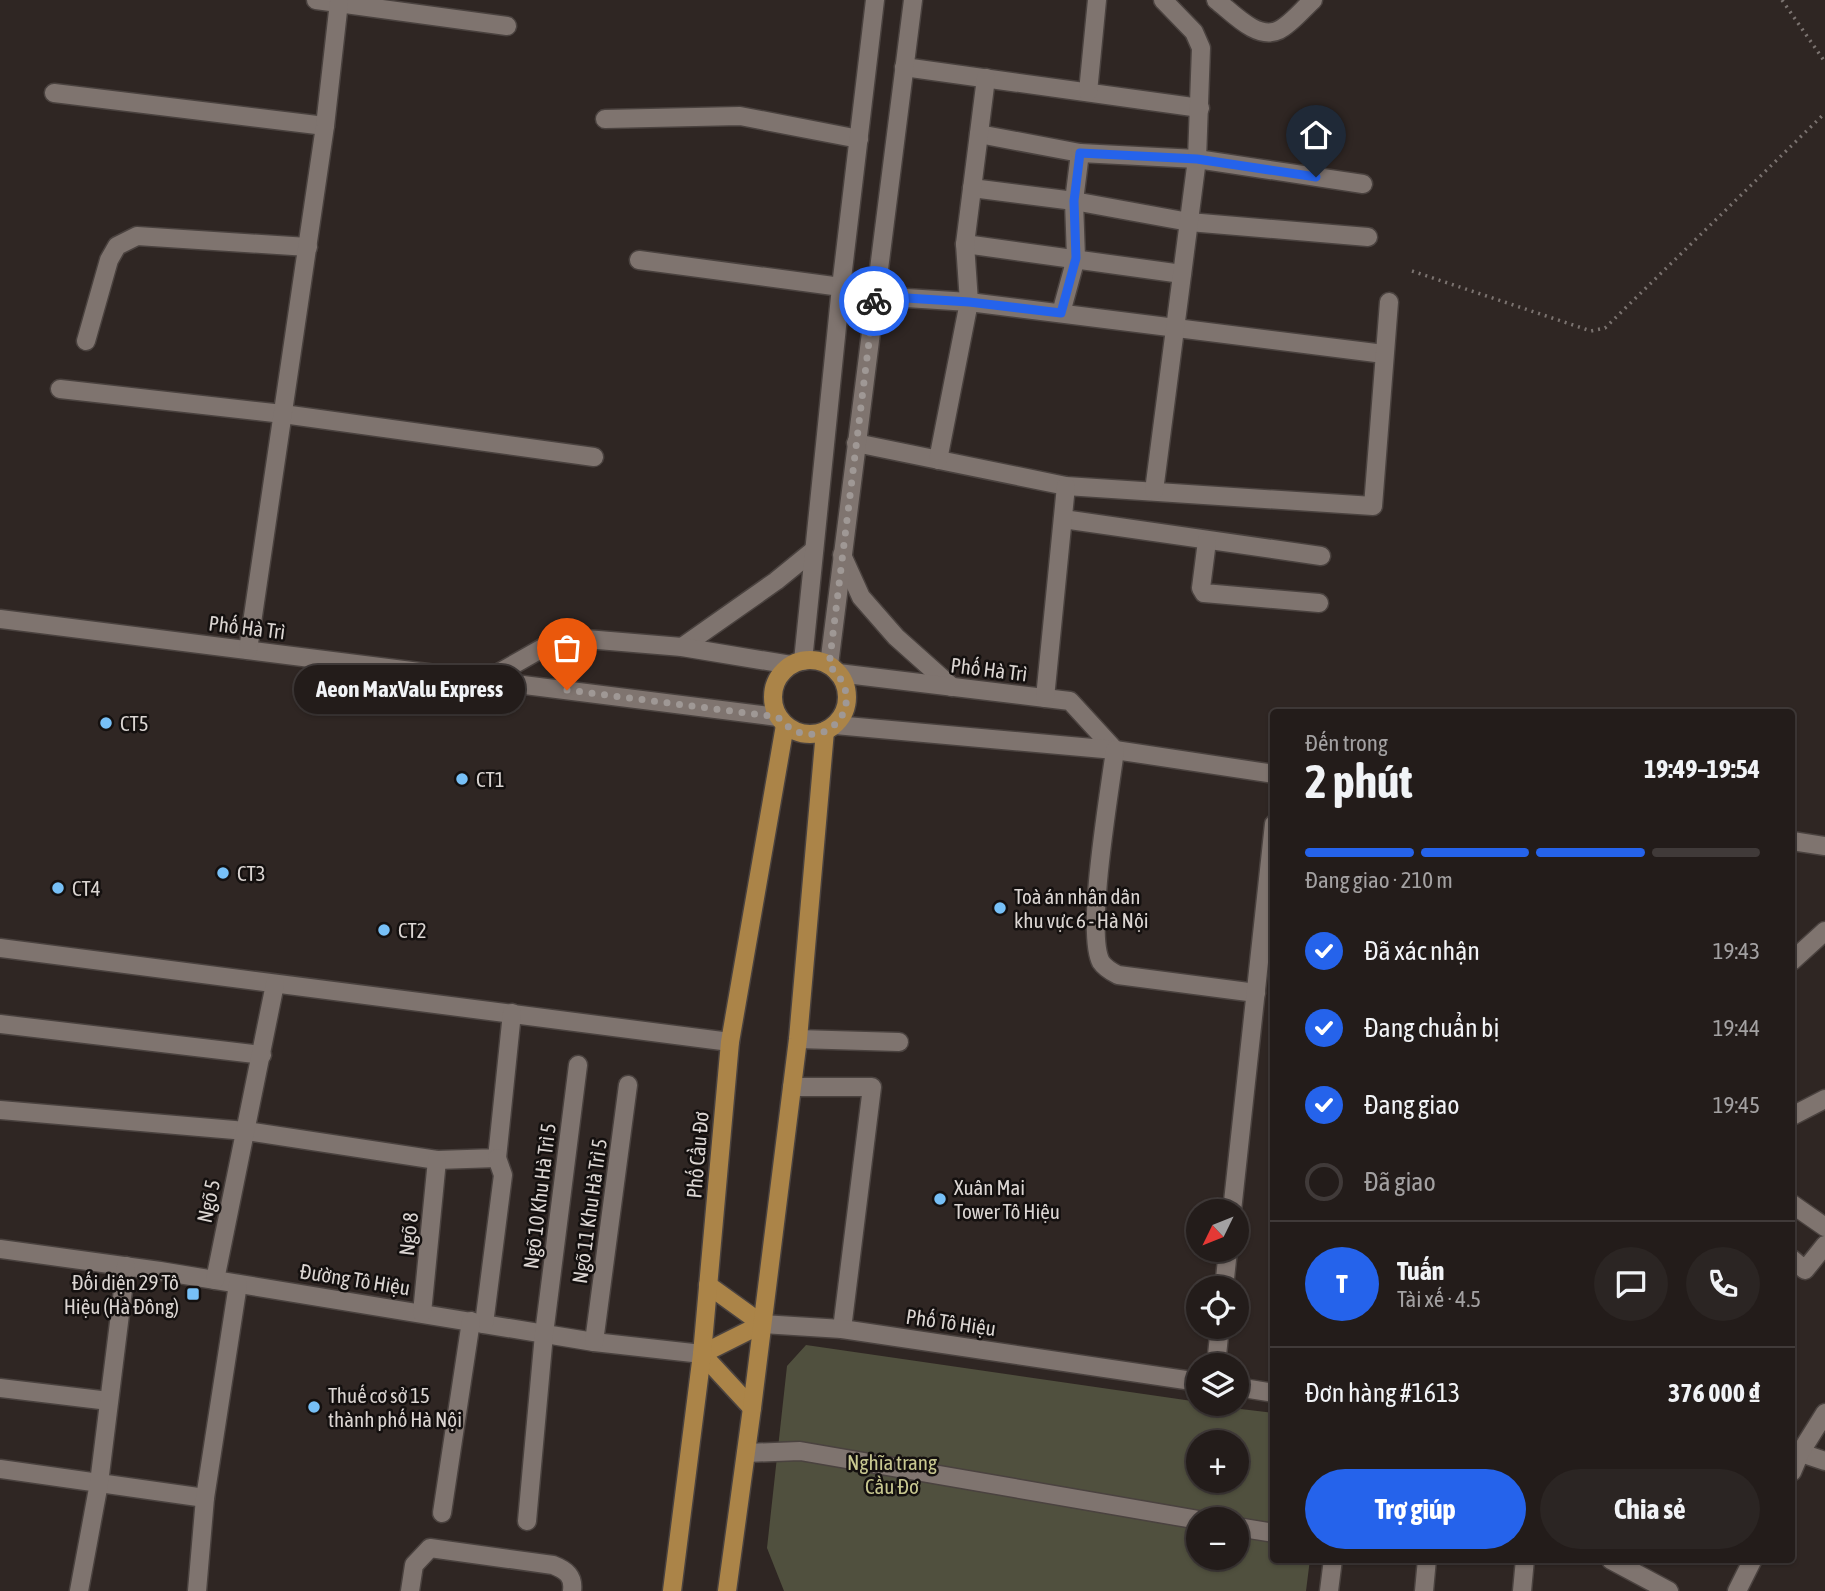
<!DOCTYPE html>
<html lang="vi">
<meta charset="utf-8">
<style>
:root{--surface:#231c1a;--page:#2b2523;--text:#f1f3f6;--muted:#a3a1a2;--line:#403a39;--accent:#2563eb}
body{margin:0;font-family:"Asap Condensed",sans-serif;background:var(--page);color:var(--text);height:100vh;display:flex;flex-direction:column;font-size:26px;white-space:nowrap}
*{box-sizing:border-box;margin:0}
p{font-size:23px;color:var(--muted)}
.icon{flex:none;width:38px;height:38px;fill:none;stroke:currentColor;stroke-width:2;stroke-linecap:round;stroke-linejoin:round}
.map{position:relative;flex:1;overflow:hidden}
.side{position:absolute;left:1270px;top:709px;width:525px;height:854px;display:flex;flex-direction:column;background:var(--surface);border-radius:7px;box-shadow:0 2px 5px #0004,0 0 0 2px var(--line)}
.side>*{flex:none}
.needle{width:46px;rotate:227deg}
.controls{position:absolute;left:1186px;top:1199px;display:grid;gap:14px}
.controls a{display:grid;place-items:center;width:63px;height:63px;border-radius:50%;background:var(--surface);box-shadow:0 2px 5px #0004,0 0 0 2px var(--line);font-size:35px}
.pin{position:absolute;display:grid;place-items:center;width:60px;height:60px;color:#fff;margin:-72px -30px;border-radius:50% 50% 50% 0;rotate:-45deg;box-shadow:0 0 7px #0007}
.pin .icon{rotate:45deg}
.courier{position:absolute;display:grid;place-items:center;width:70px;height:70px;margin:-35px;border:5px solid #2563eb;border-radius:50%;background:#fff;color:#222;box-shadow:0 2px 9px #0007}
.bubble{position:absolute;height:49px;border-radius:24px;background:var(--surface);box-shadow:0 2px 5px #0004,0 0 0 2px var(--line);font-size:23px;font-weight:700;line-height:49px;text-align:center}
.head em{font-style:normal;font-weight:700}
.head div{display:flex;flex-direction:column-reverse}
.head{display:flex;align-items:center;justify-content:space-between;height:119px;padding:0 35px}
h1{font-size:46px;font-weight:700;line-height:52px}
.bar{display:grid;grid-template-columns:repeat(4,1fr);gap:10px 7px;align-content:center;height:84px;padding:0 35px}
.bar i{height:9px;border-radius:5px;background:var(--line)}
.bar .on{background:var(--accent)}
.bar p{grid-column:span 4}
.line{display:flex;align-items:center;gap:18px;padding:0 35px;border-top:2px solid var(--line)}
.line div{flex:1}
.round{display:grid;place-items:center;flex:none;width:74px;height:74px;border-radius:37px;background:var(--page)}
ol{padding:0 35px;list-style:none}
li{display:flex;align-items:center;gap:21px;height:77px}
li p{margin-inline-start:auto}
li .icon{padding:7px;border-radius:50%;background:var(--accent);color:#fff;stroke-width:4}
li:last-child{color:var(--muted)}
li i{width:38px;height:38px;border:4px solid var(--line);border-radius:50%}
.button{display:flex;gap:14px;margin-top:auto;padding:14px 35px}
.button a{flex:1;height:80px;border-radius:42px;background:var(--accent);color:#fff;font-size:28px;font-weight:700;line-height:80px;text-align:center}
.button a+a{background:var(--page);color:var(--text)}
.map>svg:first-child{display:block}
</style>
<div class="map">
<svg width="1825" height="1591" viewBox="0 0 1825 1591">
<rect width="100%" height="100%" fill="#2f2623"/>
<path fill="#50503e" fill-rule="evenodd" d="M806,1345L1199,1402V1404L1274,1413V1559H1310L1306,1591H784L767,1548L787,1366ZM1199,1442H1237V1480H1199ZM1199,1519H1237V1558H1199Z"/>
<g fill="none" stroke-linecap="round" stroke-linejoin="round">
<defs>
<g id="minor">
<path d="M316,0L507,26"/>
<path d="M1216,0C1232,12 1257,41 1279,30C1291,24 1303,9 1313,0"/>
<path d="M904,67L1200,108"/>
<path d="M1088,92L1097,0"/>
<path d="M54,93L325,126"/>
<path d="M605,119L740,116L859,139"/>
<path d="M979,134L1080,153L1074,201L1076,258L1061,313"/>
<path d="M1080,153L1197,159L1363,184"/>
<path d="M972,188L1074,201L1189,222L1368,237"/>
<path d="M965,244L1182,274"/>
<path d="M639,260L841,287L875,296L969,302L1384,354"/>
<path d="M86,341L109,260L117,246L137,236L308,247"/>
<path d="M60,389L283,414L594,457"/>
<path d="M856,443L1066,486L1373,506L1389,302"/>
<path d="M938,460L969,302L965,244L986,78"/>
<path d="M1154,491L1197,159L1201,48L1194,32L1163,0"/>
<path d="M1063,519L1321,556"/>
<path d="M1207,541L1201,588L1204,593L1319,603"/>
<path d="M842,555L861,597L896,637L952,687"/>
<path d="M0,619L778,717"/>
<path d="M682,647L776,581L814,550"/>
<path d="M248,650L325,126L339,2"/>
<path d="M803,661L841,287L875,0"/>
<path d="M829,665L913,0"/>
<path d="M838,673L1070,701L1115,750"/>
<path d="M488,679L562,637L682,647L791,665"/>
<path d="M1045,698L1066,486"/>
<path d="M835,725L1115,750L1274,774"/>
<path d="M1115,750C1110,790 1085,932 1101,962C1105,968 1112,972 1118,975L1256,993"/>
<path d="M1792,841L1825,846"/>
<path d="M0,948L730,1042"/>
<path d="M1792,961L1825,931"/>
<path d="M0,1024L262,1055"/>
<path d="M798,1039L899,1042"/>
<path d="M792,1087H872L842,1329"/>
<path d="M0,1110L246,1131L437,1160L497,1158L512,1013"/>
<path d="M1792,1116L1825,1099"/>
<path d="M1792,1204L1825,1227"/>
<path d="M1232,1211L1274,824"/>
<path d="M0,1249L160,1271L594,1342L702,1354"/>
<path d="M1792,1259L1805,1270L1825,1245"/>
<path d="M215,1280L275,984"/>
<path d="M1224,1288L1228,1250"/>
<path d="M422,1313L437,1160"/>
<path d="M484,1324L503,1175L497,1158"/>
<path d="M762,1324L842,1329L1199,1382"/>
<path d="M594,1342L628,1085"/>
<path d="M1216,1365L1220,1326"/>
<path d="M1237,1387L1274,1393"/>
<path d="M0,1388L109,1401"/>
<path d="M1792,1450L1825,1461"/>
<path d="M746,1453L800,1451L1199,1520"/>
<path d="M0,1469L205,1498"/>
<path d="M1792,1472L1800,1453L1825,1413"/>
<path d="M442,1513L471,1321"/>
<path d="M527,1521L544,1334L578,1065"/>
<path d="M1237,1527L1274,1533"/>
<path d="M1611,1560L1669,1591"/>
<path d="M79,1591L99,1483L126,1266"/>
<path d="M197,1591L205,1498L238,1284"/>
<path d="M410,1591L414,1565L430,1548L553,1565C566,1570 574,1576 572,1591"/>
<path d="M1329,1591L1333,1559"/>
<path d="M1424,1591L1427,1559"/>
<path d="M1522,1591L1525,1559"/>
<path d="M1737,1591L1753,1559"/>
</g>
<g id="major">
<circle cx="810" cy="697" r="37"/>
<path d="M708,1285L762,1324"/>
<path d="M702,1354L752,1408"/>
<path d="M702,1354L762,1324"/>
<path d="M672,1591L702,1354L730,1042L785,725"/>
<path d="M727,1591L752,1408L798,1039L825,731"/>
</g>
</defs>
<use href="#minor" stroke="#4a423f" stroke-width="21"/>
<use href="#major" stroke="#4a423f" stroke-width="21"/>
<g stroke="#7b7370" stroke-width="3.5" stroke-dasharray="2 5" stroke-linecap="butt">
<path d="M1782,0L1825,62"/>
<path d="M1412,271L1591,331L1605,328L1825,113"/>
</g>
<use href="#minor" stroke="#7f746f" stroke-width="18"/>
<use href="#major" stroke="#ab8448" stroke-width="18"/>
</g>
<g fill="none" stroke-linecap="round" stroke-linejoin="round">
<path stroke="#9f9895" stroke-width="7" stroke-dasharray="0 12.6" d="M567,690L778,717C817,764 876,705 829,666L874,301"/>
<path stroke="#2563eb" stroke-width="9" d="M874,301L875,296L969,302L1061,313L1076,258L1074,201L1080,153L1197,159L1316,177"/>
</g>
<g fill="#77c0f7" stroke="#14100f" stroke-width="2.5">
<circle cx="106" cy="723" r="7"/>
<circle cx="462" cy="779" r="7"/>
<circle cx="223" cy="873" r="7"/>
<circle cx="58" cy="888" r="7"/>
<circle cx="1000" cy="908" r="7"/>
<circle cx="384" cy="930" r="7"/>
<circle cx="940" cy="1199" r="7"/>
<rect x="186" y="1287" width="14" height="14" rx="3.5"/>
<circle cx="314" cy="1407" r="7"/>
</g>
<g text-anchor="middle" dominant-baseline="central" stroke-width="5" stroke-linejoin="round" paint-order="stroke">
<g font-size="21" fill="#dbd5d2" stroke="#14100f">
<text transform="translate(247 627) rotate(7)">Phố Hà Trì</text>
<text transform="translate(989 669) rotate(7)">Phố Hà Trì</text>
<text transform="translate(697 1155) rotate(-85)">Phố Cầu Đơ</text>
<text transform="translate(539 1196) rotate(-83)">Ngõ 10 Khu Hà Trì 5</text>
<text transform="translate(208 1201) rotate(-78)">Ngõ 5</text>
<text transform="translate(589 1211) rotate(-82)">Ngõ 11 Khu Hà Trì 5</text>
<text transform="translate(408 1234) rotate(-84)">Ngõ 8</text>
<text transform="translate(355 1279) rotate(9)">Đường Tô Hiệu</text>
<text transform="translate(951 1322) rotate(8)">Phố Tô Hiệu</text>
</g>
<g font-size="21" fill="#dbd5d2" stroke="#14100f" text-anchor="start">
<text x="120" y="723">CT5</text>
<text x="476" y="779">CT1</text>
<text x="237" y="873">CT3</text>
<text x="72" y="888">CT4</text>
<text x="1014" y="896">Toà án nhân dân<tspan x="1014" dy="24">khu vực 6 - Hà Nội</tspan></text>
<text x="398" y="930">CT2</text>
<text x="954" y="1187">Xuân Mai<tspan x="954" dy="24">Tower Tô Hiệu</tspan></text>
<text x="179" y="1282" text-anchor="end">Đối diện 29 Tô<tspan x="179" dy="24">Hiệu (Hà Đông)</tspan></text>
<text x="328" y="1395">Thuế cơ sở 15<tspan x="328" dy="24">thành phố Hà Nội</tspan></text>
</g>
<g font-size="21" fill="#c8c890" stroke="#14100f">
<text x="892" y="1462">Nghĩa trang<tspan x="892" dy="24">Cầu Đơ</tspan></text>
</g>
</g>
</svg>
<div class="controls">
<a><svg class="needle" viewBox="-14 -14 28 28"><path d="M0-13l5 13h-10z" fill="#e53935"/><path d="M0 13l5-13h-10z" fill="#a3a1a2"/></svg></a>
<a><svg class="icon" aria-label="locate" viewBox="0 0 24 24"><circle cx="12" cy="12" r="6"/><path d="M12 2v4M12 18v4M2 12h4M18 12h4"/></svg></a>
<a><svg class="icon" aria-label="layers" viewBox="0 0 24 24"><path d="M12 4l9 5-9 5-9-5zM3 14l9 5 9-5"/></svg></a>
<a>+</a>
<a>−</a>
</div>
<div class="pin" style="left:567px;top:690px;background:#ea580c"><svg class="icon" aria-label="bag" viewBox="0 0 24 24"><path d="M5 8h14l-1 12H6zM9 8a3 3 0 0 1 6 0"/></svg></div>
<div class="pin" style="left:1316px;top:177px;background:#1f2937"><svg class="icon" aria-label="home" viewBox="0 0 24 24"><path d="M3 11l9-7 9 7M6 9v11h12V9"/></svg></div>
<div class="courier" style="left:874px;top:301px"><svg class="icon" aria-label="bike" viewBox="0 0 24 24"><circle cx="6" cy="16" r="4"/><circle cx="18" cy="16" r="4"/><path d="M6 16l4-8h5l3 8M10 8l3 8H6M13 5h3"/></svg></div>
<div class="bubble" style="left:294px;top:665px;width:231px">Aeon MaxValu Express</div>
<section class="side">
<div class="head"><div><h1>2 phút</h1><p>Đến trong</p></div><em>19:49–19:54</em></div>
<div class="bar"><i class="on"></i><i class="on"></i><i class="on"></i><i></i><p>Đang giao · 210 m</p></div>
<ol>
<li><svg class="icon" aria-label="check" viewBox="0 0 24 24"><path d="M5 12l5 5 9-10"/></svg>Đã xác nhận<p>19:43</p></li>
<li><svg class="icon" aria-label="check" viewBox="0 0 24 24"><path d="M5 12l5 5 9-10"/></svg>Đang chuẩn bị<p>19:44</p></li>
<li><svg class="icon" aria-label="check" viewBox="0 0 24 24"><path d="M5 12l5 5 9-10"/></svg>Đang giao<p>19:45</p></li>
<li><i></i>Đã giao</li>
</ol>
<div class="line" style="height:126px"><b class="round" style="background:var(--accent);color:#fff">T</b><div><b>Tuấn</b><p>Tài xế · 4.5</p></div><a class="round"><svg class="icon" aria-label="chat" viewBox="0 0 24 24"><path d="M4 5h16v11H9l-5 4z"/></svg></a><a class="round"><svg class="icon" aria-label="phone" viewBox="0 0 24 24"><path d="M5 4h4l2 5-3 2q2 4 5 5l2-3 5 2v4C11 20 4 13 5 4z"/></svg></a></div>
<div class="line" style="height:91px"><div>Đơn hàng #1613</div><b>376 000 ₫</b></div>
<div class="button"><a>Trợ giúp</a><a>Chia sẻ</a></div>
</section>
</div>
